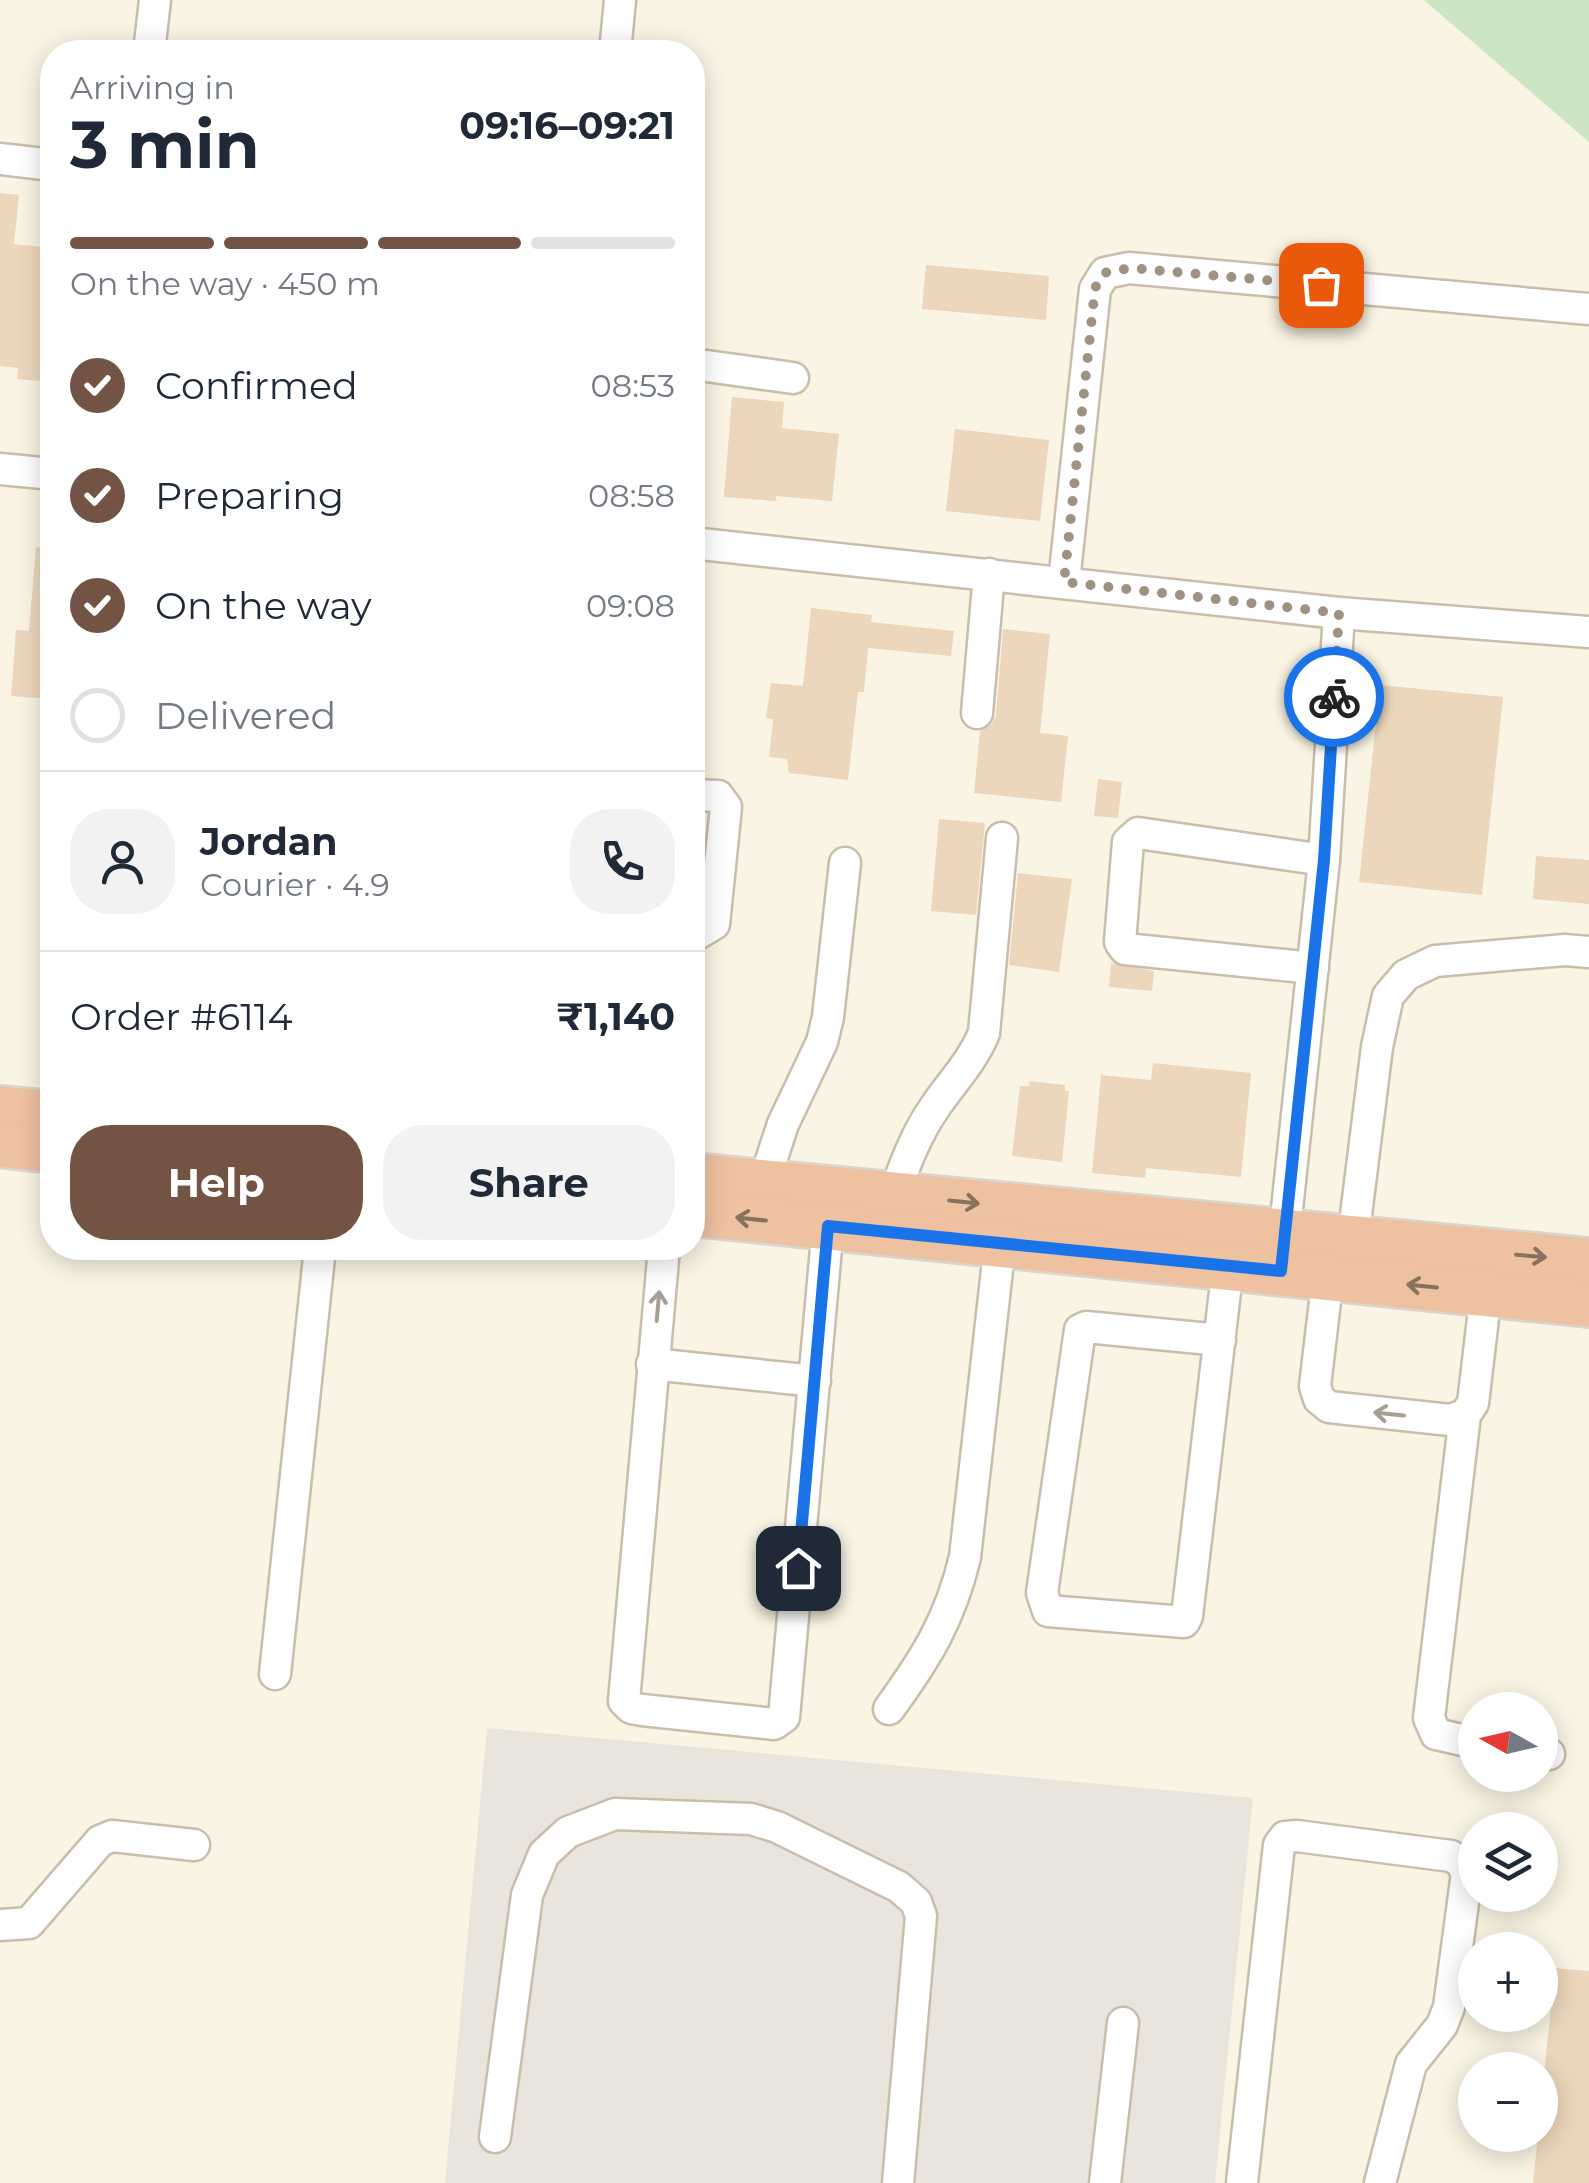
<!DOCTYPE html>
<meta charset="utf-8">
<style>
:root{--surface:#fff;--page:#f2f2f3;--text:#1f2937;--muted:#747a83;--line:#e0e1e3;--accent:#725344}
body{margin:0;font-family:Montserrat,sans-serif;background:var(--page);color:var(--text);height:100vh;display:flex;flex-direction:column;font-size:38px;white-space:nowrap}
*{box-sizing:border-box;margin:0}
p{font-size:32px;color:var(--muted)}
.icon{flex:none;width:55px;height:55px;fill:none;stroke:currentColor;stroke-width:2;stroke-linecap:round;stroke-linejoin:round}
.map{position:relative;flex:1;overflow:hidden}
.sheet{position:absolute;left:40px;top:40px;width:665px;height:1220px;display:flex;flex-direction:column;background:var(--surface);border-radius:40px;box-shadow:0 5px 25px #0003}
.sheet>*{flex:none}
.needle{width:65px;rotate:278deg}
.tools{position:absolute;left:1458px;top:1692px;display:grid;gap:20px}
.tools a{display:grid;place-items:center;width:100px;height:100px;border-radius:50%;background:var(--surface);box-shadow:0 5px 25px #0003;font-size:50px}
.pin{position:absolute;display:grid;place-items:center;width:85px;height:85px;color:#fff;margin:-42px;border-radius:20px;box-shadow:0 5px 15px #0006}
.courier{position:absolute;display:grid;place-items:center;width:100px;height:100px;margin:-50px;border:8px solid #1a73e8;border-radius:50%;background:#fff;color:#222;box-shadow:0 2px 12px #0007}
.overview em{font-style:normal;font-weight:700}
.overview div{display:flex;flex-direction:column-reverse}
.overview{display:flex;align-items:center;justify-content:space-between;height:170px;padding:0 30px}
h1{font-size:65px;font-weight:700;line-height:75px}
.bar{display:grid;grid-template-columns:repeat(4,1fr);gap:15px 10px;align-content:center;height:120px;padding:0 30px}
.bar i{height:12px;border-radius:8px;background:var(--line)}
.bar .on{background:var(--accent)}
.bar p{grid-column:span 4}
.line{display:flex;align-items:center;gap:25px;padding:0 30px;border-top:2px solid var(--line)}
.line div{flex:1}
.round{display:grid;place-items:center;flex:none;width:105px;height:105px;border-radius:40px;background:var(--page)}
ol{padding:0 30px;list-style:none}
li{display:flex;align-items:center;gap:30px;height:110px}
li p{margin-inline-start:auto}
li .icon{padding:10px;border-radius:50%;background:var(--accent);color:#fff;stroke-width:4}
li:last-child{color:var(--muted)}
li i{width:55px;height:55px;border:5px solid var(--line);border-radius:50%}
.primary-button{display:flex;gap:20px;margin-top:auto;padding:20px 30px}
.primary-button a{flex:1;height:115px;border-radius:40px;background:var(--accent);color:#fff;font-size:40px;font-weight:700;line-height:115px;text-align:center}
.primary-button a+a{background:var(--page);color:var(--text)}
.map>svg:first-child{display:block}
</style>
<div class="map">
<svg width="1589" height="2183" viewBox="0 0 1589 2183">
<rect width="100%" height="100%" fill="#f9f4e3"/>
<path fill="#e9e5dd" d="M487,1728L1253,1798L1215,2183H445Z"/>
<path fill="#cce5c3" d="M1424,0H1589V142Z"/>
<g fill="#ecd7bd">
<path d="M0,193L19,195L14,244L52,248V382L17,379L18,368L0,366Z"/>
<path d="M926,265L1049,276L1046,320L922,309Z"/>
<path d="M732,397L784,402L782,428L839,434L832,501L776,496V501L724,497Z"/>
<path d="M955,429L1049,440L1040,521L946,511Z"/>
<path d="M36,547L52,549V699L11,696L16,630L29,631Z"/>
<path d="M811,608L872,615L871,622L954,631L951,656L868,648L864,692H858L848,780L789,773L787,759L769,757L773,719L766,718L771,683L803,686Z"/>
<path d="M1003,629L1050,634L1040,733L1068,736L1061,802L974,793L980,731L992,724L996,715Z"/>
<path d="M1380,685L1503,697L1482,895L1359,882Z"/>
<path d="M1098,779L1122,782L1118,818L1094,816Z"/>
<path d="M939,819L985,823L976,915L931,911Z"/>
<path d="M1536,856L1589,860V904L1533,899Z"/>
<path d="M1018,873L1072,879L1059,972L1009,965Z"/>
<path d="M1111,963L1154,971L1152,991L1109,987Z"/>
<path d="M1153,1063L1251,1073L1241,1177L1146,1168L1145,1178L1092,1173L1101,1075L1151,1080Z"/>
<path d="M1030,1081L1065,1085V1091H1069L1062,1162L1012,1156L1020,1086H1029Z"/>
<path d="M1555,1968L1589,1971V2183H1533Z"/>
</g>
<g fill="none" stroke-linecap="round" stroke-linejoin="round">
<defs>
<g id="minor">
<path d="M149,52L155,0"/>
<path d="M615,52L620,0"/>
<path d="M0,159L52,165"/>
<path d="M692,364L793,378"/>
<path d="M0,469L52,474"/>
<path d="M692,543L1339,613L1589,632"/>
<path d="M1064,582L1095,289L1105,273L1129,268L1589,309"/>
<path d="M977,713L989,574"/>
<path d="M692,795L718,796L726,807L714,924L692,937"/>
<path d="M1313,968L1125,949L1120,942L1128,842L1138,833L1324,860"/>
<path d="M764,1182L783,1124L822,1042L828,1017L845,863"/>
<path d="M894,1195C905,1164 916,1134 935,1107C952,1082 972,1062 984,1033L1002,838"/>
<path d="M1353,1239L1377,1047L1388,996L1406,975L1435,961L1565,950L1589,952"/>
<path d="M1283,1247L1324,860L1339,613"/>
<path d="M664,1248L624,1701L631,1708L642,1710L774,1724L784,1717L828,1226"/>
<path d="M1328,1276L1315,1386L1319,1399L1329,1407L1450,1420L1465,1415L1473,1403L1486,1293"/>
<path d="M1220,1340L1086,1327L1080,1330L1042,1593L1048,1611L1184,1622L1187,1616L1228,1266"/>
<path d="M652,1364L815,1381"/>
<path d="M1465,1415L1429,1718L1436,1734L1475,1743"/>
<path d="M275,1674L320,1248"/>
<path d="M889,1709C926,1658 950,1620 965,1557L1000,1243"/>
<path d="M1540,1752L1549,1754"/>
<path d="M0,1925L29,1923L100,1841L112,1836L194,1845"/>
<path d="M495,2137L527,1895L544,1854L568,1832L615,1814L751,1819L777,1827L899,1887L916,1902L921,1916L898,2183"/>
<path d="M1105,2183L1123,2023"/>
<path d="M1242,2183L1279,1845L1285,1837L1297,1836L1451,1856L1461,1862L1467,1873L1449,2007L1442,2025L1411,2064L1380,2183"/>
</g>
<g id="highway">
<path d="M0,1109L52,1114"/>
<path d="M0,1144L52,1150"/>
<path d="M692,1176L1589,1261"/>
<path d="M692,1213L1589,1304"/>
</g>
</defs>
<use href="#minor" stroke="#c9bdab" stroke-width="35"/>
<use href="#highway" stroke="#d9d5d0" stroke-width="50"/>
<use href="#minor" stroke="#fff" stroke-width="30"/>
<use href="#highway" stroke="#eec1a0" stroke-width="45"/>
</g>
<defs><path id="oneway-shaft" d="M-6 0H5M1.5-3L5.5 0L1.5 3" fill="none" stroke-width="1.6" stroke-linecap="round" stroke-linejoin="round" transform="scale(2.5)"/></defs>
<g stroke="#88725d">
<use href="#oneway-shaft" transform="translate(964 1202) rotate(6)"/>
<use href="#oneway-shaft" transform="translate(751 1219) rotate(-174)"/>
<use href="#oneway-shaft" transform="translate(1531 1256) rotate(5)"/>
<use href="#oneway-shaft" transform="translate(1422 1286) rotate(-174)"/>
</g>
<g stroke="#a89e94">
<use href="#oneway-shaft" transform="translate(658 1306) rotate(-85)"/>
<use href="#oneway-shaft" transform="translate(1389 1414) rotate(-174)"/>
</g>
<g fill="none" stroke-linecap="round" stroke-linejoin="round">
<path stroke="#9f9281" stroke-width="10" stroke-dasharray="0 18" d="M1321,285L1130,268L1104,273L1095,288L1064,582L1339,613L1334,697"/>
<path stroke="#1a73e8" stroke-width="12" d="M798,1568L828,1226L1281,1271L1324,860L1334,697"/>
</g>
</svg>
<div class="tools">
<a><svg class="needle" viewBox="-14 -14 28 28"><path d="M0-13l5 13h-10z" fill="#e53935"/><path d="M0 13l5-13h-10z" fill="#747a83"/></svg></a>
<a><svg class="icon" aria-label="layers" viewBox="0 0 24 24"><path d="M12 4l9 5-9 5-9-5zM3 14l9 5 9-5"/></svg></a>
<a>+</a>
<a>−</a>
</div>
<div class="pin" style="left:1321px;top:285px;background:#ea580c"><svg class="icon" aria-label="bag" viewBox="0 0 24 24"><path d="M5 8h14l-1 12H6zM9 8a3 3 0 0 1 6 0"/></svg></div>
<div class="pin" style="left:798px;top:1568px;background:#1f2937"><svg class="icon" aria-label="home" viewBox="0 0 24 24"><path d="M3 11l9-7 9 7M6 9v11h12V9"/></svg></div>
<div class="courier" style="left:1334px;top:697px"><svg class="icon" aria-label="bike" viewBox="0 0 24 24"><circle cx="6" cy="16" r="4"/><circle cx="18" cy="16" r="4"/><path d="M6 16l4-8h5l3 8M10 8l3 8H6M13 5h3"/></svg></div>
<section class="sheet">
<div class="overview"><div><h1>3 min</h1><p>Arriving in</p></div><em>09:16–09:21</em></div>
<div class="bar"><i class="on"></i><i class="on"></i><i class="on"></i><i></i><p>On the way · 450 m</p></div>
<ol>
<li><svg class="icon" aria-label="check" viewBox="0 0 24 24"><path d="M5 12l5 5 9-10"/></svg>Confirmed<p>08:53</p></li>
<li><svg class="icon" aria-label="check" viewBox="0 0 24 24"><path d="M5 12l5 5 9-10"/></svg>Preparing<p>08:58</p></li>
<li><svg class="icon" aria-label="check" viewBox="0 0 24 24"><path d="M5 12l5 5 9-10"/></svg>On the way<p>09:08</p></li>
<li><i></i>Delivered</li>
</ol>
<div class="line" style="height:180px"><a class="round"><svg class="icon" aria-label="person" viewBox="0 0 24 24"><circle cx="12" cy="8" r="4"/><path d="M4 21q1-7 8-7t8 7"/></svg></a><div><b>Jordan</b><p>Courier · 4.9</p></div><a class="round"><svg class="icon" aria-label="phone" viewBox="0 0 24 24"><path d="M5 4h4l2 5-3 2q2 4 5 5l2-3 5 2v4C11 20 4 13 5 4z"/></svg></a></div>
<div class="line" style="height:130px"><div>Order #6114</div><b>₹1,140</b></div>
<div class="primary-button"><a>Help</a><a>Share</a></div>
</section>
</div>
